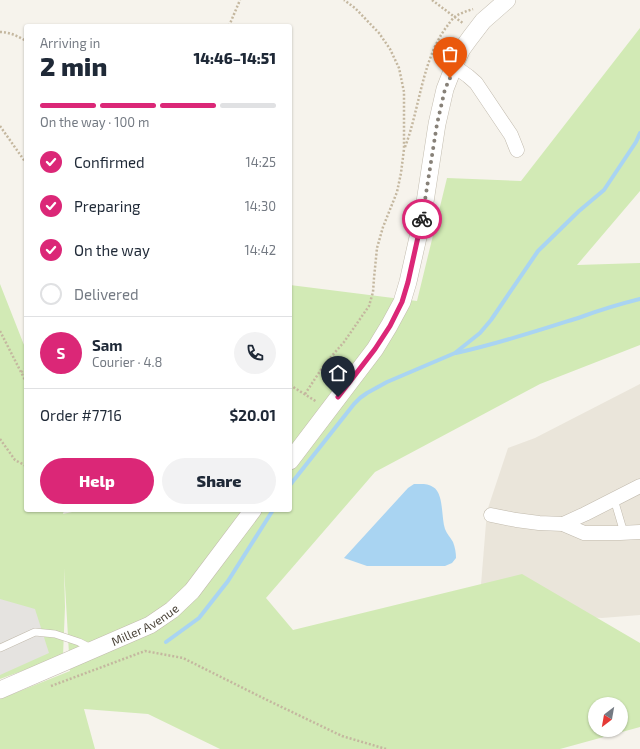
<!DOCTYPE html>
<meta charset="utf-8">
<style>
:root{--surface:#fff;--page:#f2f2f3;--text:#1f2937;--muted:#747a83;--line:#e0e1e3;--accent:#db2777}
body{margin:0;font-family:"Exo 2",sans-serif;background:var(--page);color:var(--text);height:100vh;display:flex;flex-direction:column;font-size:15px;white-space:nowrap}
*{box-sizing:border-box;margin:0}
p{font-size:13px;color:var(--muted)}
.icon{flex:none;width:22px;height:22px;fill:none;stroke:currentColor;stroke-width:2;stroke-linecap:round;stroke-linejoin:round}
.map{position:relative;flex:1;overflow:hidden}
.side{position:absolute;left:24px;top:24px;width:268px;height:488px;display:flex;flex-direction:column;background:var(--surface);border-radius:4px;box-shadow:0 1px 3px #0004}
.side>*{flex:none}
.needle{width:26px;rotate:211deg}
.tools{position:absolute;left:588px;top:697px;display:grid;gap:8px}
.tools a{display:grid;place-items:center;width:40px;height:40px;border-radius:50%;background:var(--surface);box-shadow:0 1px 3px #0004;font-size:20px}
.pin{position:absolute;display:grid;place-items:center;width:34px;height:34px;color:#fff;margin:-41px -17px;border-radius:50% 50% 50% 0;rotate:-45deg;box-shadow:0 0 4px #0007}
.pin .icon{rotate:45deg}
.courier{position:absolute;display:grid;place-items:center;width:40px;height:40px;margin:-20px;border:3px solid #db2777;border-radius:50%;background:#fff;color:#222;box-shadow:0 1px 5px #0007}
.overview em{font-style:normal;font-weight:800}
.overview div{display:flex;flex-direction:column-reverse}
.overview{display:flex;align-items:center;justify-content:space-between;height:68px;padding:0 16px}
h1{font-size:26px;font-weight:800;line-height:30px}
.bar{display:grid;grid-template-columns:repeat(4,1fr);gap:6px 4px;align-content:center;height:48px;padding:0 16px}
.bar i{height:5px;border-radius:3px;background:var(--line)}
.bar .on{background:var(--accent)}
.bar p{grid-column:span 4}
.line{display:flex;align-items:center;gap:10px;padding:0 16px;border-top:1px solid var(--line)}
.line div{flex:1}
.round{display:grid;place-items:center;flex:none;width:42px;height:42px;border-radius:21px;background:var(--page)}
ol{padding:0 16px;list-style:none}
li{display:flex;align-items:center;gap:12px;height:44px}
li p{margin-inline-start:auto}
li .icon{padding:4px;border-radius:50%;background:var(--accent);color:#fff;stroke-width:4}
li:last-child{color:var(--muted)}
li i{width:22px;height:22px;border:2px solid var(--line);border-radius:50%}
.cta{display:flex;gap:8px;margin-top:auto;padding:8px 16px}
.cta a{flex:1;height:46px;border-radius:24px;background:var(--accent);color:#fff;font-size:16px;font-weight:800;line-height:46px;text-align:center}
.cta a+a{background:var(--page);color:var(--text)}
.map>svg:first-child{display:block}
</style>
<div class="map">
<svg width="640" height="749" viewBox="0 0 640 749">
<rect width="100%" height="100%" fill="#f6f3ec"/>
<path fill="#eae5da" d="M640,384V615L602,618L538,614L480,597L487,511L508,448L535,438Z"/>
<path fill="#d2eab5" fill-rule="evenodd" d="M640,28V191L577,265L640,263V345L540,384L375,472L266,598L293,630L522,574L640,643V727L560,749H220L148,714L84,709L95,749H0V699L70,671L64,568L65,607L63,656L0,679V284L26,350V510H64L63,514L81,510H290V285L417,301L447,178L521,181ZM595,704H621V730H595Z"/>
<path fill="#e5e3e0" d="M0,599L35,609L49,653L0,675Z"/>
<path fill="#a9d4f2" d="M414,484C420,484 428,483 433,487C444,493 441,517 445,529C447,534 450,537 453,542C455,547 456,553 456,558L452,563L445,566H367L344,558L408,488Z"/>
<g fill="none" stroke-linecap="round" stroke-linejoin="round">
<g stroke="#a9d4f2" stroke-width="4">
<path d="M456,353C498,344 540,330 581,317C600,310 620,304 640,299"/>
<path d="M290,485L354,404L360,398L367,393L387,382L455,353L480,333L491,320L538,251L579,211L604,190L636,142L640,133"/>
<path d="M166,642L199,618L228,581L273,510"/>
</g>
<defs>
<g id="service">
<path d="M614,499L624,533"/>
<path d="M0,648L35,632L55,634L79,642L91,648"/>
</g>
<g id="minor">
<path d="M454,66L468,76L476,83L511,135L517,150"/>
<path d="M491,515L516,520L539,523L563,524L584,533H620L640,532"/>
<path d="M563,524L585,514L640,486"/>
</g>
<g id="tertiary">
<path d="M290,461L375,349L389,326L402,302L408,282L423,215L437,124L445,89L454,66L462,49L470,38L483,21L507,0"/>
<path id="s1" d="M0,690L150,625L172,610L192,591L253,510"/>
</g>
</defs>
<use href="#service" stroke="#c2bbae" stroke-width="8"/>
<use href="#minor" stroke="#c2bbae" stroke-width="15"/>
<use href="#tertiary" stroke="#c2bbae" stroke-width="18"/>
<g stroke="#c4b79f" stroke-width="2.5" stroke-dasharray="2 2" stroke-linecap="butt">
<path d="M432,0L464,24"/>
<path d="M229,26L240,0"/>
<path d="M0,32C9,32 18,36 26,41"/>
<path d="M0,126L26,163"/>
<path d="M405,147C420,108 422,58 448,25C450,22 453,18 456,16C461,13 467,11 473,9"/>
<path d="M0,331L26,382"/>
<path d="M21,372L26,369"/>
<path d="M290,385L317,402"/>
<path d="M305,394L324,365L344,342L369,306L373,292L374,278L377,248L383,227L397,192L401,173L404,149V92L399,68L390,49L379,33L355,8L344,0"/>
<path d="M0,439L15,460L26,466"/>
<path d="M51,686L145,651L183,658L265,699L342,736L386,749"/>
</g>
<use href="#service" stroke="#fff" stroke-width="7"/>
<use href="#minor" stroke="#fff" stroke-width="14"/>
<use href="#tertiary" stroke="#fff" stroke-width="17"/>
</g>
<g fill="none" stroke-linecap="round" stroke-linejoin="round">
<path stroke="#878178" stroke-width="4" stroke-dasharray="0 7.2" d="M422,219L437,124L445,89L450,78"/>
<path stroke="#db2777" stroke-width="5" d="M338,397L375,349L390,326L402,302L408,282L422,219"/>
</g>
<g text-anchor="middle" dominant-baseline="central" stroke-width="3" stroke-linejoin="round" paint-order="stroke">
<g font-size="12" fill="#4b4439" stroke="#fff">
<text stroke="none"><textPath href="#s1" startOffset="159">Miller Avenue</textPath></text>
</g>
</g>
</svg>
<div class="tools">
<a><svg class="needle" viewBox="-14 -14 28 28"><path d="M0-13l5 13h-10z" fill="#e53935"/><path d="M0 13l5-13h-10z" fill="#747a83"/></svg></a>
</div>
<div class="pin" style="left:450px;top:78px;background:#ea580c"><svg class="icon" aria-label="bag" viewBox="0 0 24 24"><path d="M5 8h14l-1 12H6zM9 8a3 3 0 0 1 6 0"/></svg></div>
<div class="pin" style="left:338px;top:397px;background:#1f2937"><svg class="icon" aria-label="home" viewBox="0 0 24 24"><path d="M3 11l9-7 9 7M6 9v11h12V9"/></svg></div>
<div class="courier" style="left:422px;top:219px"><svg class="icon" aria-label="bike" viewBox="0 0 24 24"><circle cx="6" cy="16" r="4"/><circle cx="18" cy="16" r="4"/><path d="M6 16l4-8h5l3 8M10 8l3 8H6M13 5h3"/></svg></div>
<section class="side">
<div class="overview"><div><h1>2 min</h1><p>Arriving in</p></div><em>14:46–14:51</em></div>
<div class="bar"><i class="on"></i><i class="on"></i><i class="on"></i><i></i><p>On the way · 100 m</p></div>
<ol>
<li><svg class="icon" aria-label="check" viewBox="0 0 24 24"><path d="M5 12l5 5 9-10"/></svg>Confirmed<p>14:25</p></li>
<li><svg class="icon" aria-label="check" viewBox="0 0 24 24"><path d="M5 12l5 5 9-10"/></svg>Preparing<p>14:30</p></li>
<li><svg class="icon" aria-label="check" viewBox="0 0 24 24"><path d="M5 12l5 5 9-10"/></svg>On the way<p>14:42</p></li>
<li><i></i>Delivered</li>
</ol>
<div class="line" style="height:72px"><b class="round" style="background:var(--accent);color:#fff">S</b><div><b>Sam</b><p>Courier · 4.8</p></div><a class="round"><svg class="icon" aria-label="phone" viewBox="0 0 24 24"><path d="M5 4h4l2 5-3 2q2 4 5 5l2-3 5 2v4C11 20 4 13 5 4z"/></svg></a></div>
<div class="line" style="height:52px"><div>Order #7716</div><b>$20.01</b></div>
<div class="cta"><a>Help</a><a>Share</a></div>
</section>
</div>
